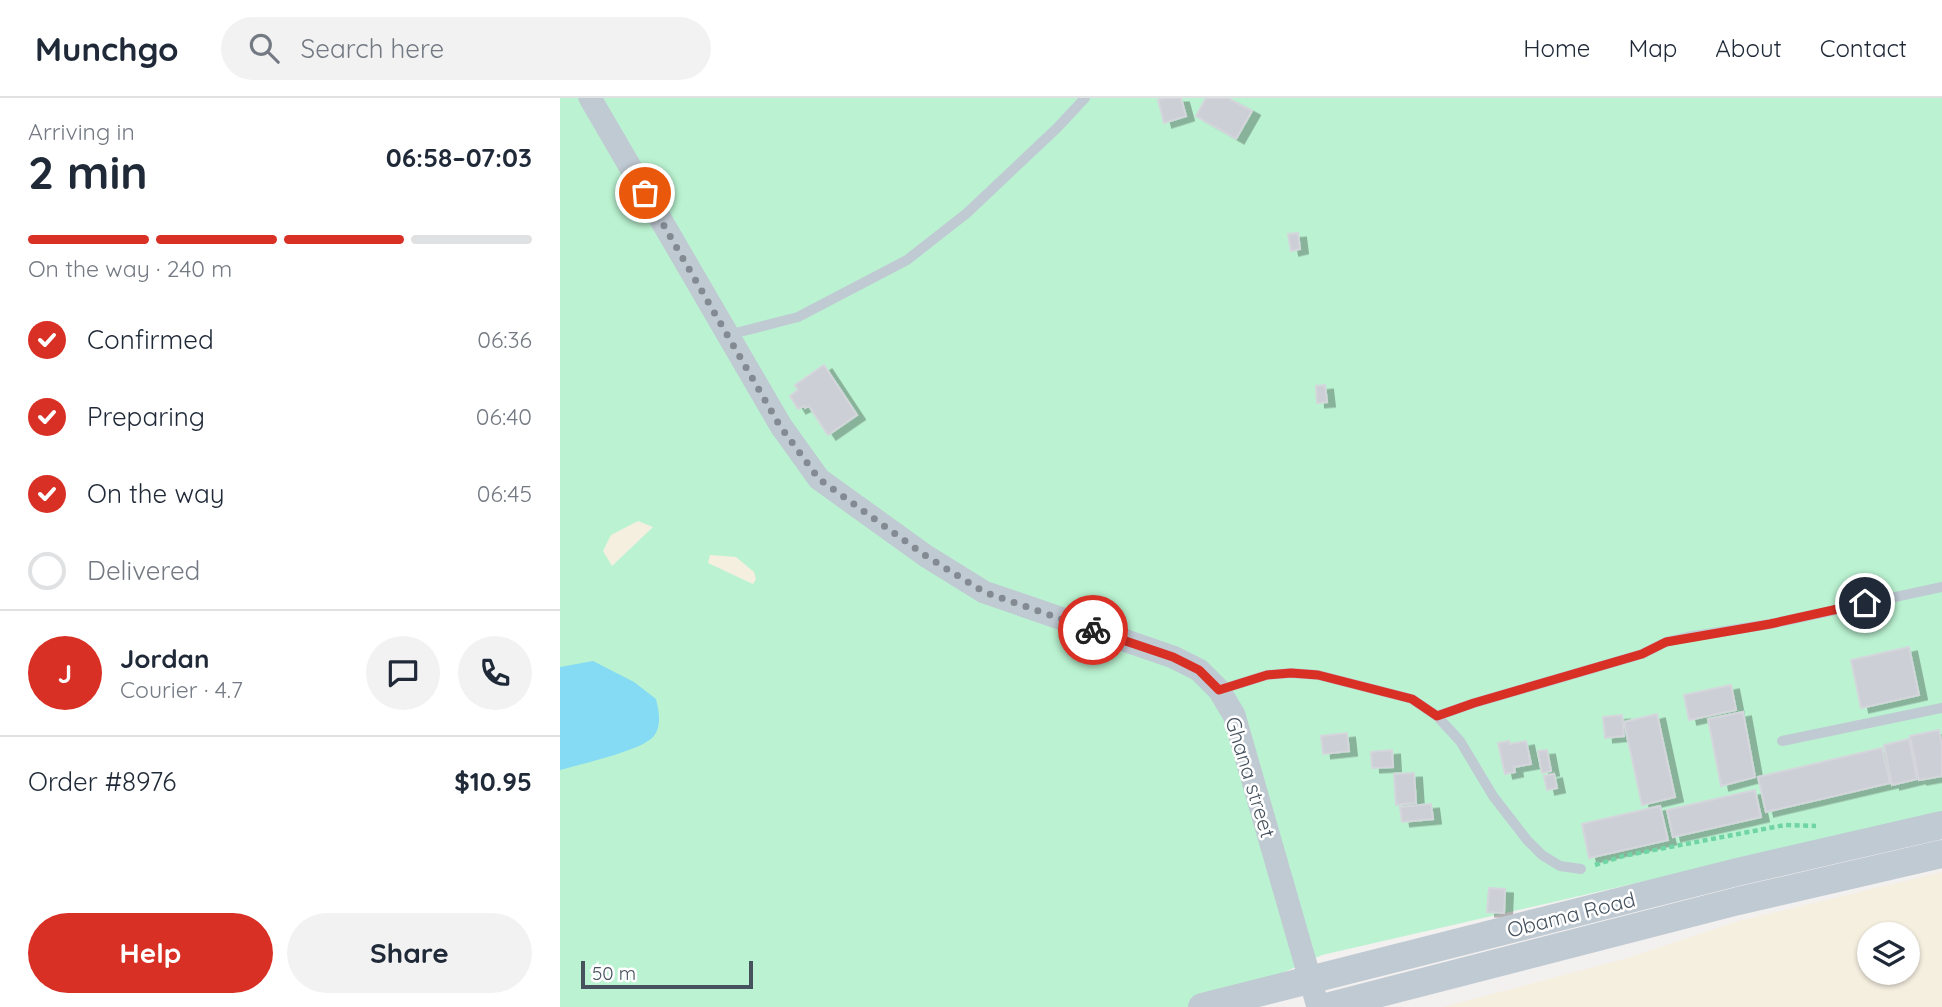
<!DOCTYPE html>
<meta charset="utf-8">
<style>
:root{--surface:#fff;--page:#f2f2f3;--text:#1f2937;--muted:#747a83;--line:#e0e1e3;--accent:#d93025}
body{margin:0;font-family:Quicksand,sans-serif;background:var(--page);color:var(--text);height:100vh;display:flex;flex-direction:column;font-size:26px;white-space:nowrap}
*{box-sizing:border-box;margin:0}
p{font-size:23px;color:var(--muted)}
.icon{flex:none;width:38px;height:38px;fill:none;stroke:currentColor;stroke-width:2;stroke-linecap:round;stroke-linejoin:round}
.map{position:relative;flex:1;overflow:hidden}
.panel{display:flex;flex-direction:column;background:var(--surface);width:560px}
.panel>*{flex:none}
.fabs{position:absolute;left:1297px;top:824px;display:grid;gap:14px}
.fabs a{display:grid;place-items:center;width:63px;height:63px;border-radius:50%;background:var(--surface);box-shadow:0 2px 5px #0004;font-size:35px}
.scale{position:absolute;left:21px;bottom:18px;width:172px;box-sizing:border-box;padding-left:7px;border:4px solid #46535f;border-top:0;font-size:19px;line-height:24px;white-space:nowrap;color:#46535f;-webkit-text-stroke:5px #fff;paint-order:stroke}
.pin{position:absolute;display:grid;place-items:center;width:60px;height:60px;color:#fff;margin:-30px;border:4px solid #fff;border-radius:50%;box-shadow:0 2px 7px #0007}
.courier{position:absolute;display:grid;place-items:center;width:70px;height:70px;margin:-35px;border:5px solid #d93025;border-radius:50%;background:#fff;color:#222;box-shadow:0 2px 9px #0007}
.headline em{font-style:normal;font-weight:700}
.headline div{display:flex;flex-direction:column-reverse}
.headline{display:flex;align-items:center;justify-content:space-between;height:119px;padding:0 28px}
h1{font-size:46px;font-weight:700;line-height:52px}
.bar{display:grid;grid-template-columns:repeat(4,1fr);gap:10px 7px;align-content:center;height:84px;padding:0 28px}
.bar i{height:9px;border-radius:5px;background:var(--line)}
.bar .on{background:var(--accent)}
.bar p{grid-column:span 4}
.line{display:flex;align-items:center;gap:18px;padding:0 28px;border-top:2px solid var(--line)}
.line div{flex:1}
.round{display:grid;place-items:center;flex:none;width:74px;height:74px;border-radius:37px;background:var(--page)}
ol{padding:0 28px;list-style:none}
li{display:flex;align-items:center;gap:21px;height:77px}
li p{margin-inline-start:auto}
li .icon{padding:7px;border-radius:50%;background:var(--accent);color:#fff;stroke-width:4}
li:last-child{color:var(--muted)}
li i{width:38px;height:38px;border:4px solid var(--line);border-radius:50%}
.button{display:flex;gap:14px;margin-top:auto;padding:14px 28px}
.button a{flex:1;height:80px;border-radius:42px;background:var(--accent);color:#fff;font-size:28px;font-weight:700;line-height:80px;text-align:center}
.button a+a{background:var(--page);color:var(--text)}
header{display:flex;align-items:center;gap:42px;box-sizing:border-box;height:98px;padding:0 35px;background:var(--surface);border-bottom:2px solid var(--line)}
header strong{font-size:33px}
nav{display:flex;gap:38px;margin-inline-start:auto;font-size:24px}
.search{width:490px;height:63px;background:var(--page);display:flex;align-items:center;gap:18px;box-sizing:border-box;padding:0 24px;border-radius:38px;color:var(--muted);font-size:26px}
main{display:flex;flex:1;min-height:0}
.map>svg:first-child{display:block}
</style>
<header>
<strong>Munchgo</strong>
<div class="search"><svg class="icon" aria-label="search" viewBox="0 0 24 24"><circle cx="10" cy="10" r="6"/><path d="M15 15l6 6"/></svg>Search here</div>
<nav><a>Home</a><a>Map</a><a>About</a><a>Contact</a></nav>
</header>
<main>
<section class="panel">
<div class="headline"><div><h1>2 min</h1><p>Arriving in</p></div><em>06:58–07:03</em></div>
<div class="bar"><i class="on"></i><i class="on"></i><i class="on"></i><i></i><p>On the way · 240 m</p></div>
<ol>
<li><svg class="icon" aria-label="check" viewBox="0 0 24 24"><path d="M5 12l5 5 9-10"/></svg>Confirmed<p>06:36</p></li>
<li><svg class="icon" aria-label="check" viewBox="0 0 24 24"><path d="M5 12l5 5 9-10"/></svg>Preparing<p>06:40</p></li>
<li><svg class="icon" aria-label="check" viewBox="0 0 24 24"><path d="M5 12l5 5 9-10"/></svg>On the way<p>06:45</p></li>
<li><i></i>Delivered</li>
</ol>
<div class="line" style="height:126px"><b class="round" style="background:var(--accent);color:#fff">J</b><div><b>Jordan</b><p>Courier · 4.7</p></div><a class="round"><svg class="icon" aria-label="chat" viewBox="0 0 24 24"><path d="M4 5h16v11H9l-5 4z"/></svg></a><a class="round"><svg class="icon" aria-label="phone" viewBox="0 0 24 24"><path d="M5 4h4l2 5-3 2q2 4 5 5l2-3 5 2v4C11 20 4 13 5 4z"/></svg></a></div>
<div class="line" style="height:91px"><div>Order #8976</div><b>$10.95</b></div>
<div class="button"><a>Help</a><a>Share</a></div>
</section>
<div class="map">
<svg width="1382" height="909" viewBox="0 0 1382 909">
<defs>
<filter id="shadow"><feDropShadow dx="8" dy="4.5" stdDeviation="0" flood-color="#0004"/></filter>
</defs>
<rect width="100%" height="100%" fill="#f3f0f0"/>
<path fill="#bbf3d2" d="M0,0H1382V715L762,857L676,896L631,909H0Z"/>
<g fill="#f5efe0" fill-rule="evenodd">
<path d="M78,423L93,429L52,468L43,453L51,437Z"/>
<path d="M150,457L176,459L194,474L196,481L193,486L148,465Z"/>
<path d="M1382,774V909H883L1064,861L1178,823ZM1309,836H1348V875H1309Z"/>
</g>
<path fill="#85daf4" d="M33,563L74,584L96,601C99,613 102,629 93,639C80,653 21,666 0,672V569Z"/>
<g fill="#cccfd5" stroke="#d4d6dc" stroke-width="2" filter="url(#shadow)">
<path d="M604,0H621L626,18L604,25L598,2Z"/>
<path d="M646,0H668L692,13L676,41L636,18Z"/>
<path d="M738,135L740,151L731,153L728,136Z"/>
<path d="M264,267L297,317L268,337L249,308L245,310L244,308L238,311L230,298L238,292L235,287Z"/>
<path d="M765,287L767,304L757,305L756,288Z"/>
<path d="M1349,549L1359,597L1301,610L1291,562Z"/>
<path d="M1171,587L1176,612L1129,622L1124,597Z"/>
<path d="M1183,614L1195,679L1161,688L1148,621Z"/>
<path d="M1097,616L1115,699L1082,707L1064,624Z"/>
<path d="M1062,617L1064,638L1045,640L1043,619Z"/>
<path d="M1379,632L1382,647V678L1359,682L1350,638Z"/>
<path d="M787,635L789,653L763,656L761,638Z"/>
<path d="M1349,641L1357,681L1332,687L1324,647Z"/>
<path d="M949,643L950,646L966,643L971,666L954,669L955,674L945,676L938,645Z"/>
<path d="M1322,650L1330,685L1206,714L1198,679Z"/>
<path d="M832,652L833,669L812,670L811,654Z"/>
<path d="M987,652L991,673L982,675L978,653Z"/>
<path d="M854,675L856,705L836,707L834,676Z"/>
<path d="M994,676L997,690L987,692L984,678Z"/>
<path d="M1195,692L1201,719L1113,739L1107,712Z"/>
<path d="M871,706L873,721L842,724L840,709Z"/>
<path d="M1100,708L1108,742L1029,760L1022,726Z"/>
<path d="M929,790L945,791L944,815L927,814Z"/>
</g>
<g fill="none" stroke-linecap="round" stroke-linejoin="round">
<path stroke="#70d4a5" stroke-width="4.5" stroke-dasharray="5 3.5" stroke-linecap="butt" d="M1035,767L1063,758L1225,727L1256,728"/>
<g stroke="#c0cad3" stroke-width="10">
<path d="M168,237L238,219L347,162L407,115L497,30L525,0"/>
<path d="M659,592L707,577L731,575L758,577L852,601L877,618L900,643L933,698L967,742L982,757L1000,768L1021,771"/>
<path d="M877,618L914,605L1082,556L1106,544L1127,539L1210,526L1382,489"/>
<path d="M1222,643L1382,610"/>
</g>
<path stroke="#c0cad3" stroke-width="23" d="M30,0L221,328L259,381L366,458L424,494L613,559L639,572L659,592L674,617L758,909"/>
<g stroke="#c0cad3" stroke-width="28">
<path d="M642,909L1177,774L1382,727"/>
<path d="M766,909L1178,803L1382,756"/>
</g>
</g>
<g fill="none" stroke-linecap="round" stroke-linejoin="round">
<path stroke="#838a92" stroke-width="7" stroke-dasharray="0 12.6" d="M85,95L220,328L259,381L366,458L424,494L533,532"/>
<path stroke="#d93025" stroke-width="9" d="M533,532L613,559L639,572L659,592L707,577L731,575L758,577L852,601L877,618L914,605L1082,556L1106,544L1210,526L1305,505"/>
</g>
<g text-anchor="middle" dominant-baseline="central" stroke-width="5" stroke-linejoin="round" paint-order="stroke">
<g font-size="21" fill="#46535f" stroke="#fff">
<text transform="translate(691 679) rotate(73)">Ghana street</text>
<text transform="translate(1011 816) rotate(-14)">Obama Road</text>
</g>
</g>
</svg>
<div class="fabs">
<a><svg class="icon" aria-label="layers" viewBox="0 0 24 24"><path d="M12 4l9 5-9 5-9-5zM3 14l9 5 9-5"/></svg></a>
</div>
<div class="scale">50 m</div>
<div class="pin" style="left:85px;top:95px;background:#ea580c"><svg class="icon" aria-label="bag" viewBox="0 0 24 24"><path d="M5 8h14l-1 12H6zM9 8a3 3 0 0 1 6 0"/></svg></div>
<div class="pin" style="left:1305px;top:505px;background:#1f2937"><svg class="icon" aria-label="home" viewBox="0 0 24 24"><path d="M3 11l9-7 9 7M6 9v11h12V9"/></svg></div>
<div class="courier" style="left:533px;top:532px"><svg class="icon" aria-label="bike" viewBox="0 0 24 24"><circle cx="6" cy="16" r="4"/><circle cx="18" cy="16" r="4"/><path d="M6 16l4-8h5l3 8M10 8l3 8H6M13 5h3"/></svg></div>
</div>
</main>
